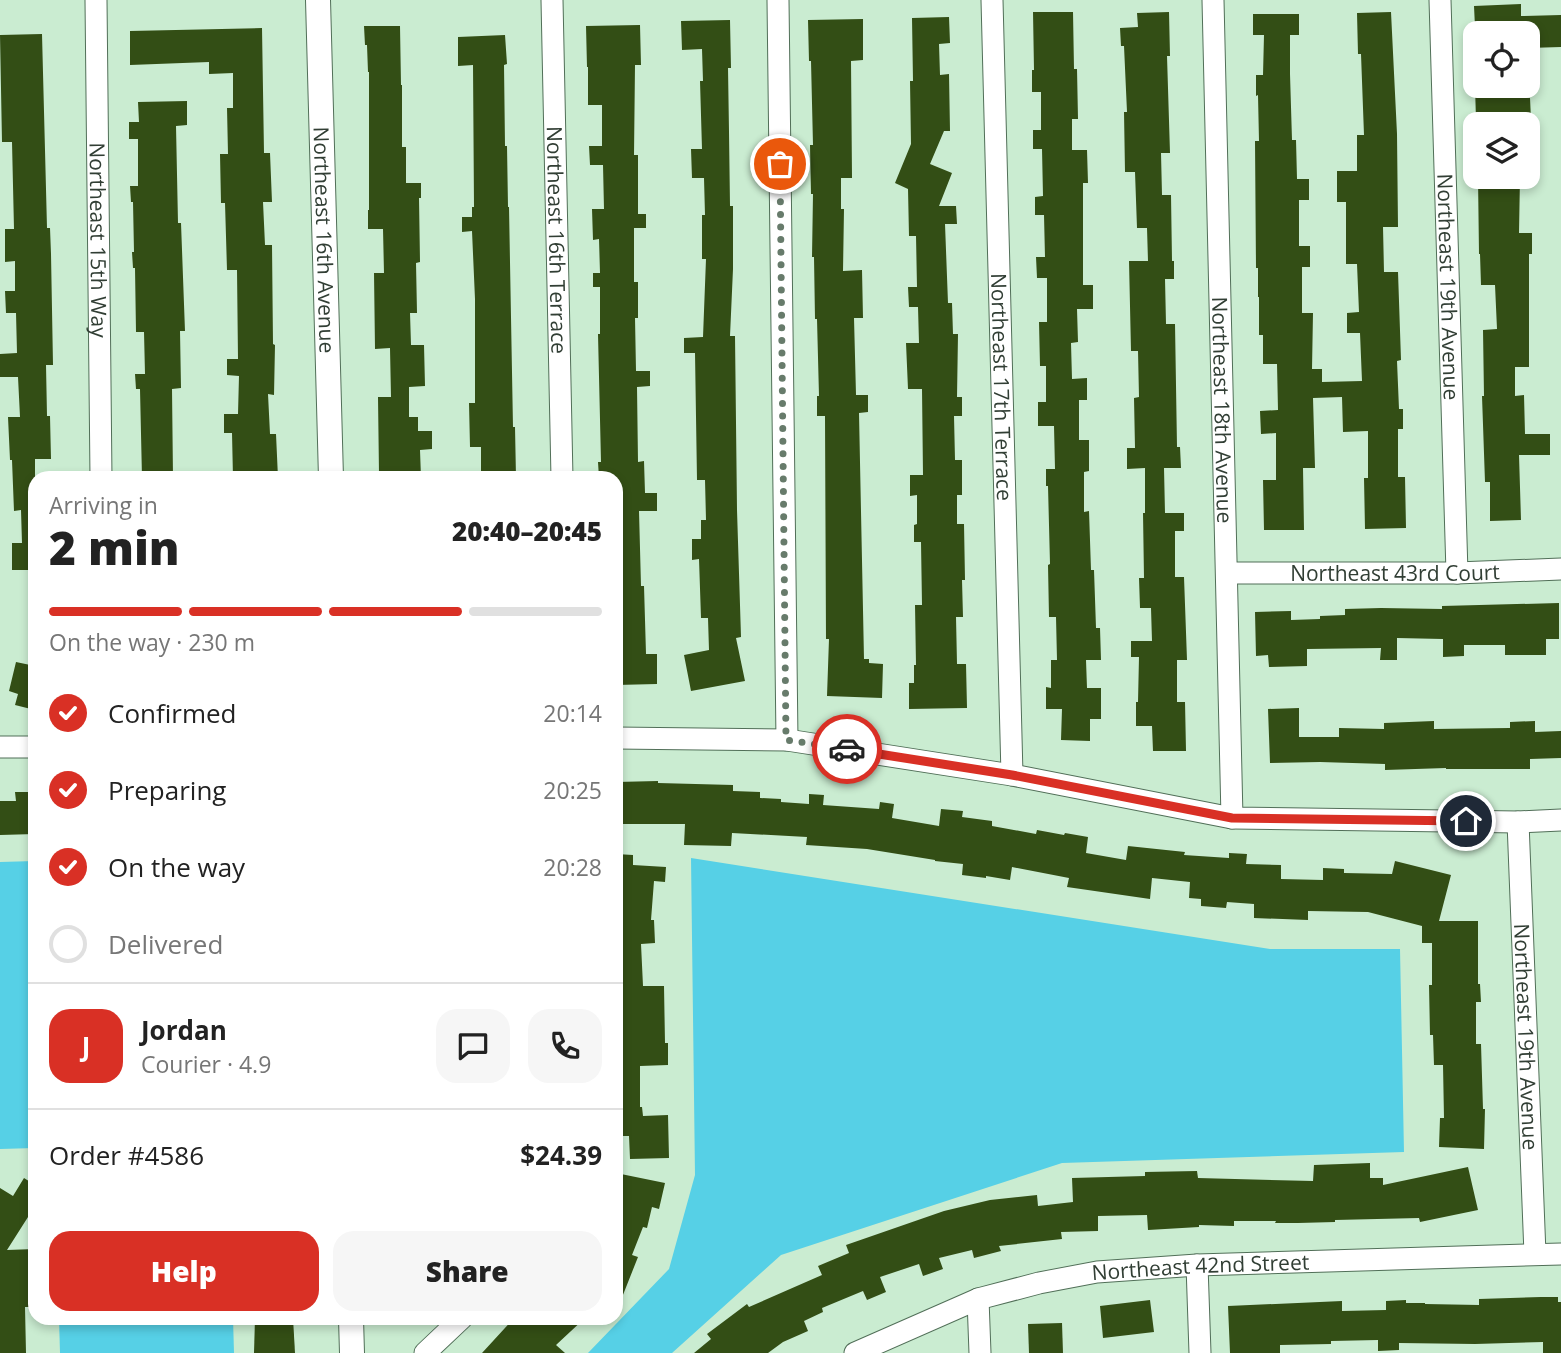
<!DOCTYPE html>
<meta charset="utf-8">
<style>
:root{--surface:#fff;--page:#f6f6f6;--text:#222;--muted:#767676;--line:#e0e0e0;--accent:#d93025}
body{margin:0;font-family:"Open Sans",sans-serif;background:var(--page);color:var(--text);height:100vh;display:flex;flex-direction:column;font-size:26px;white-space:nowrap}
*{box-sizing:border-box;margin:0}
p{font-size:23px;color:var(--muted)}
.icon{flex:none;width:38px;height:38px;fill:none;stroke:currentColor;stroke-width:2;stroke-linecap:round;stroke-linejoin:round}
.map{position:relative;flex:1;overflow:hidden}
.panel{position:absolute;left:28px;top:471px;width:595px;height:854px;display:flex;flex-direction:column;background:var(--surface);border-radius:21px;box-shadow:0 4px 10px #0003}
.panel>*{flex:none}
.controls{position:absolute;left:1463px;top:21px;display:grid;gap:14px}
.controls a{display:grid;place-items:center;width:77px;height:77px;border-radius:14px;background:var(--surface);box-shadow:0 4px 10px #0003;font-size:35px}
.pin{position:absolute;display:grid;place-items:center;width:60px;height:60px;color:#fff;margin:-30px;border:4px solid #fff;border-radius:50%;box-shadow:0 2px 7px #0007}
.courier{position:absolute;display:grid;place-items:center;width:70px;height:70px;margin:-35px;border:5px solid #d93025;border-radius:50%;background:#fff;color:#222;box-shadow:0 2px 9px #0007}
.headline em{font-style:normal;font-weight:800}
.headline div{display:flex;flex-direction:column-reverse}
.headline{display:flex;align-items:center;justify-content:space-between;height:119px;padding:0 21px}
h1{font-size:46px;font-weight:800;line-height:52px}
.bar{display:grid;grid-template-columns:repeat(4,1fr);gap:10px 7px;align-content:center;height:84px;padding:0 21px}
.bar i{height:9px;border-radius:5px;background:var(--line)}
.bar .selected{background:var(--accent)}
.bar p{grid-column:span 4}
.line{display:flex;align-items:center;gap:18px;padding:0 21px;border-top:2px solid var(--line)}
.line div{flex:1}
.round{display:grid;place-items:center;flex:none;width:74px;height:74px;border-radius:21px;background:var(--page)}
ol{padding:0 21px;list-style:none}
li{display:flex;align-items:center;gap:21px;height:77px}
li p{margin-inline-start:auto}
li .icon{padding:7px;border-radius:50%;background:var(--accent);color:#fff;stroke-width:4}
li:last-child{color:var(--muted)}
li i{width:38px;height:38px;border:4px solid var(--line);border-radius:50%}
.action{display:flex;gap:14px;margin-top:auto;padding:14px 21px}
.action a{flex:1;height:80px;border-radius:21px;background:var(--accent);color:#fff;font-size:28px;font-weight:800;line-height:80px;text-align:center}
.action a+a{background:var(--page);color:var(--text)}
.map>svg:first-child{display:block}
</style>
<div class="map">
<svg width="1561" height="1353" viewBox="0 0 1561 1353">
<rect width="100%" height="100%" fill="#caecd1"/>
<g fill="#56d0e6">
<path d="M691,858L1270,949H1400L1404,1152L1062,1163L781,1255L672,1353H588L669,1269L695,1175Z"/>
<path d="M35,861V1148L0,1149V862Z"/>
<path d="M59,1318H233L234,1353H60Z"/>
</g>
<g fill="#334e15">
<path d="M1521,4V16L1561,15V47L1528,48V33H1487L1486,26L1475,27L1474,6Z"/>
<path d="M1033,12H1073L1074,69H1077L1078,119H1072V150H1087L1088,183H1083V285H1093V309H1077L1078,342L1071,343L1072,379L1087,378V400H1079V440H1089V471L1084,472V512L1089,511L1091,570H1094L1096,628H1100L1101,660H1086L1087,688H1101V719H1090V741L1061,740L1062,709H1046V687L1051,688V660H1057L1056,617H1049L1048,565L1050,564L1048,486H1046V469H1055L1054,426H1038V402H1046V366H1040L1039,322H1047V278H1037L1036,257H1045L1044,215H1035V197L1043,196L1042,149H1033V130H1041V92H1032V70H1034Z"/>
<path d="M1169,12L1170,56H1167L1170,153H1161L1162,195H1171L1172,261H1174V279H1165L1166,324H1175L1177,447H1180L1181,468H1164L1165,513H1184V531H1175V577H1184L1187,660H1177V702H1185L1186,751H1153L1152,726H1136V702H1138L1139,657H1131V641H1152L1151,608H1140L1139,578H1144L1143,513H1145V468L1127,469V448H1135L1134,398L1139,397L1138,351H1131L1129,261H1148L1147,228H1137L1135,172H1125L1124,112H1127L1124,46H1121L1120,28L1138,27L1137,13Z"/>
<path d="M1391,12L1397,134L1398,227H1383L1384,272H1398L1401,360L1397,361L1399,409H1403V429H1398V477H1405L1406,528L1365,529L1364,478H1368V431L1343,432L1342,397L1313,398L1315,468H1303L1304,530H1264L1263,480H1276V433L1261,434L1260,411L1278,410L1277,364H1263V335H1259V297H1258V268H1256L1255,141H1259L1258,95L1256,96V75H1263L1264,35H1253V14H1299V35H1290V74L1292,140H1296L1297,179H1309V200H1299V246H1310V267H1302V313H1313L1312,369H1322V382L1362,381L1360,333H1347V313L1359,312L1357,264H1346V202H1337V171H1357V135H1364L1361,54H1358L1357,13Z"/>
<path d="M949,17L950,43L939,44L940,75L949,74L950,131H944L930,164L952,173L939,206H956L957,224H945L948,303H952L953,334H958L957,397H962V416H954L955,460H962V495H957V524H964L965,580H962L963,617H956L957,664H966L967,708L909,709V683H914V665H916L915,605H922L921,542H914V525L917,524V495L910,496V475H923L922,389H908L906,343H919L918,307H909L908,287H917L916,236H909L908,189L895,183L911,144L910,81H913L912,18Z"/>
<path d="M863,19V60L851,61L852,178H841V209H844L843,271L862,270L863,318H854L856,395H868V412L859,413L864,659H869V663L883,664L882,698L827,696L829,639H826L825,416H817V396H819L817,319H815L814,257H812L813,194H811L810,145H813L811,61H809L808,20Z"/>
<path d="M730,20L731,68H728L729,132L730,206H733V269L730,336H735L737,510L741,637L736,638L745,681L691,691L684,655L709,650L708,618H701L699,559L692,560V539H701V520H706L705,480H697L695,353H684V338L703,337L706,259H702V215H705L704,178H692L691,149H702L700,81H703L702,49L682,50L681,21Z"/>
<path d="M640,25L641,65H635L634,155H638V214H646V228H634V282H638V318H635L636,371H650V386L637,387L638,462L644,461L645,493H657V511H639L641,586H644L646,654H657V684L616,685V478H599L598,462H601L598,334H600V287H593V273H600L599,239L593,240L592,209H604L603,165H590L589,146H602V105H588V67H587L586,26Z"/>
<path d="M364,26H400L401,85H402V147H406V183H421V198H419L420,262L416,263L417,313H410L411,345H424L425,386L409,387V417H418V431H432V449L420,450L421,478H387V474H379L378,397H391L390,348L375,349L374,273H384L383,229H368V210H369V72H368L367,45H365Z"/>
<path d="M262,28L264,153H270L272,202H263L265,245H272L273,344L275,345L274,395L268,394L270,434H276L278,478H233L232,433H224V414H238L239,376L227,375V359H238L237,270H227L225,203H221L220,154H228L227,108H233V73L209,74V62L130,65V31Z"/>
<path d="M42,34L47,228H50L51,254L53,365H46L47,416H50L51,459H35V570H12V543H22L21,510L14,511L12,460H10L8,417H20L18,377H0V354L17,353L16,313H6L5,291H15V261L5,262V229H14L12,142H2L0,35Z"/>
<path d="M505,35L507,64L504,65L505,146H507L508,207H509L513,427H515L516,478H481V447H470L469,403H475V299L472,231L462,232V217H472V207H474L473,65L458,66V37Z"/>
<path d="M1475,86H1519V98H1530L1531,119L1476,120Z"/>
<path d="M187,101V125L176,126L178,223H181L185,331H180L181,388L172,389L173,478H142L140,389H136L135,374H145L144,332H136L135,268H133L132,252H134L133,202H131L130,186H138V139H129V122H139L138,102Z"/>
<path d="M1478,177H1520L1519,233H1532V254H1529V367H1515V396L1524,395L1525,434H1550V455H1519L1521,520L1490,521V482H1485L1482,396H1484L1483,330L1497,329L1495,285H1481L1480,254H1479Z"/>
<path d="M1559,603V639H1546V655H1505V645H1464V656L1443,657V639L1397,638V660H1380L1381,648L1307,649V666L1269,667L1268,655L1256,656L1255,612L1291,611V620L1320,619V616L1345,615V609L1381,608L1442,609V606Z"/>
<path d="M16,662L35,666V710L15,705L18,694L9,691Z"/>
<path d="M1299,708V737H1339V728L1384,729V723L1434,721V729L1510,728V722L1535,721V732L1561,731V758L1530,759V769H1446V768L1385,770V764L1320,762L1270,763L1268,709Z"/>
<path d="M658,781V783L733,785V791L760,792V798L781,799V802L809,804V794L824,795L823,805L879,809L880,802L894,804L892,818L939,826L941,809L963,811L962,817L992,821V826L1036,834L1037,830L1064,835L1065,833L1088,837L1086,853L1126,860L1128,846L1185,852L1184,855L1229,858V853L1247,854L1246,864L1281,865V879L1323,880V868L1344,869V873L1392,874L1395,861L1451,875L1439,921H1478V984H1480L1481,1002H1476V1044H1481L1483,1109H1485L1484,1149L1439,1147L1440,1118H1444L1443,1065H1434L1433,1035H1430L1429,985H1432V943H1422V926L1368,912L1308,911V920L1254,918V904L1227,902L1226,908L1201,906V899L1189,898L1190,882L1152,878L1150,899L1067,887L1069,878L1012,867L1010,880L986,876V878L962,875L963,864L935,861V860L867,849L806,845L807,837L732,833L731,846L684,845L685,824H616V782Z"/>
<path d="M15,792H35V834L0,835V801H16Z"/>
<path d="M616,854L633,855V865L666,867L665,882L654,881L651,920H654L655,943L641,944L643,986H664L665,1043H668V1065L640,1066V1107H642L643,1116L668,1115L669,1158L630,1159L629,1136H616V1044H623L622,1001H616Z"/>
<path d="M1370,1163V1178H1383V1185L1468,1167L1478,1210L1420,1222L1419,1218L1335,1220V1222L1298,1223H1275L1276,1221H1234V1226L1199,1225V1227L1148,1230L1147,1215L1098,1216V1231L1061,1232L1062,1239L999,1246L1001,1251L974,1258L972,1250L939,1258L943,1269L923,1276L919,1264L880,1277L886,1292L867,1300L863,1291L822,1308L823,1312L804,1321L808,1331L783,1342L768,1353H694L711,1339L707,1334L747,1304L749,1307L822,1275L818,1266L849,1253L846,1245L944,1211L990,1200L1037,1195L1038,1206L1073,1202L1072,1178L1145,1176V1172L1197,1171L1198,1178L1313,1181L1314,1165Z"/>
<path d="M616,1173L665,1183L659,1209L652,1207L647,1228L643,1227L632,1255L638,1257L617,1310Z"/>
<path d="M24,1178L35,1185V1206L7,1250L35,1249V1307H25L26,1353H0V1188L13,1196Z"/>
<path d="M1541,1297H1558V1302H1561V1353H1543V1342L1475,1344L1399,1343V1350L1378,1351V1340L1331,1341V1344L1280,1345V1353H1230L1228,1306L1342,1301V1311L1386,1310V1301L1406,1300V1303H1425V1304L1479,1305V1299Z"/>
<path d="M1150,1300L1154,1332L1103,1338L1100,1306Z"/>
<path d="M255,1318H293L295,1353H254Z"/>
<path d="M514,1318H585L556,1345L565,1353H482Z"/>
<path d="M1062,1323L1063,1353H1029L1028,1324Z"/>
</g>
<g fill="none" stroke-linecap="round" stroke-linejoin="round">
<defs>
<g id="minor">
<path id="s1" d="M96,0L101,478"/>
<path id="s2" d="M552,0L562,478"/>
<path d="M778,0L787,740"/>
<path id="s3" d="M992,0L1012,775"/>
<path id="s4" d="M1213,0L1232,818"/>
<path id="s5" d="M1440,0L1457,573"/>
<path id="s6" d="M1227,573H1457L1561,569"/>
<path d="M616,738L787,740L1012,775L1232,818L1518,822L1561,820"/>
<path d="M0,747H35"/>
<path id="s7" d="M1518,822L1535,1254"/>
<path d="M1197,1265L1200,1353"/>
<path d="M978,1299L980,1353"/>
<path d="M425,1353L462,1318"/>
<path id="s8" d="M855,1353L978,1299L1039,1283L1097,1272L1197,1265L1561,1254"/>
</g>
<g id="tertiary">
<path id="s9" d="M318,0L331,478"/>
<path d="M351,1318L352,1353"/>
</g>
</defs>
<use href="#minor" stroke="#516f58" stroke-width="23"/>
<use href="#tertiary" stroke="#516f58" stroke-width="26"/>
<use href="#minor" stroke="#fff" stroke-width="21"/>
<use href="#tertiary" stroke="#fff" stroke-width="24"/>
</g>
<g fill="none" stroke-linecap="round" stroke-linejoin="round">
<path stroke="#677b6b" stroke-width="7" stroke-dasharray="0 12.6" d="M780,164L786,740L847,749"/>
<path stroke="#d93025" stroke-width="9" d="M847,749L1012,775L1232,818L1466,821"/>
</g>
<g text-anchor="middle" dominant-baseline="central" stroke-width="7" stroke-linejoin="round" paint-order="stroke">
<g font-size="21" fill="#313e34" stroke="#d7fade">
<text stroke="none"><textPath href="#s1" startOffset="240">Northeast 15th Way</textPath></text>
<text stroke="none"><textPath href="#s9" startOffset="240">Northeast 16th Avenue</textPath></text>
<text stroke="none"><textPath href="#s2" startOffset="240">Northeast 16th Terrace</textPath></text>
<text stroke="none"><textPath href="#s5" startOffset="287">Northeast 19th Avenue</textPath></text>
<text stroke="none"><textPath href="#s3" startOffset="387">Northeast 17th Terrace</textPath></text>
<text stroke="none"><textPath href="#s4" startOffset="410">Northeast 18th Avenue</textPath></text>
<text stroke="none"><textPath href="#s6" startOffset="168">Northeast 43rd Court</textPath></text>
<text stroke="none"><textPath href="#s7" startOffset="215">Northeast 19th Avenue</textPath></text>
<text stroke="none"><textPath href="#s8" startOffset="360">Northeast 42nd Street</textPath></text>
</g>
</g>
</svg>
<div class="controls">
<a><svg class="icon" aria-label="locate" viewBox="0 0 24 24"><circle cx="12" cy="12" r="6"/><path d="M12 2v4M12 18v4M2 12h4M18 12h4"/></svg></a>
<a><svg class="icon" aria-label="layers" viewBox="0 0 24 24"><path d="M12 4l9 5-9 5-9-5zM3 14l9 5 9-5"/></svg></a>
</div>
<div class="pin" style="left:780px;top:164px;background:#ea580c"><svg class="icon" aria-label="bag" viewBox="0 0 24 24"><path d="M5 8h14l-1 12H6zM9 8a3 3 0 0 1 6 0"/></svg></div>
<div class="pin" style="left:1466px;top:821px;background:#1f2937"><svg class="icon" aria-label="home" viewBox="0 0 24 24"><path d="M3 11l9-7 9 7M6 9v11h12V9"/></svg></div>
<div class="courier" style="left:847px;top:749px"><svg class="icon" aria-label="car" viewBox="0 0 24 24"><path d="M5 17H2v-5l4-1 3-4h7l3 4 3 1v5h-3M9 17h6M6 11h13"/><circle cx="7" cy="17" r="2"/><circle cx="17" cy="17" r="2"/></svg></div>
<section class="panel">
<div class="headline"><div><h1>2 min</h1><p>Arriving in</p></div><em>20:40–20:45</em></div>
<div class="bar"><i class="selected"></i><i class="selected"></i><i class="selected"></i><i></i><p>On the way · 230 m</p></div>
<ol>
<li><svg class="icon" aria-label="check" viewBox="0 0 24 24"><path d="M5 12l5 5 9-10"/></svg>Confirmed<p>20:14</p></li>
<li><svg class="icon" aria-label="check" viewBox="0 0 24 24"><path d="M5 12l5 5 9-10"/></svg>Preparing<p>20:25</p></li>
<li><svg class="icon" aria-label="check" viewBox="0 0 24 24"><path d="M5 12l5 5 9-10"/></svg>On the way<p>20:28</p></li>
<li><i></i>Delivered</li>
</ol>
<div class="line" style="height:126px"><b class="round" style="background:var(--accent);color:#fff">J</b><div><b>Jordan</b><p>Courier · 4.9</p></div><a class="round"><svg class="icon" aria-label="chat" viewBox="0 0 24 24"><path d="M4 5h16v11H9l-5 4z"/></svg></a><a class="round"><svg class="icon" aria-label="phone" viewBox="0 0 24 24"><path d="M5 4h4l2 5-3 2q2 4 5 5l2-3 5 2v4C11 20 4 13 5 4z"/></svg></a></div>
<div class="line" style="height:91px"><div>Order #4586</div><b>$24.39</b></div>
<div class="action"><a>Help</a><a>Share</a></div>
</section>
</div>
